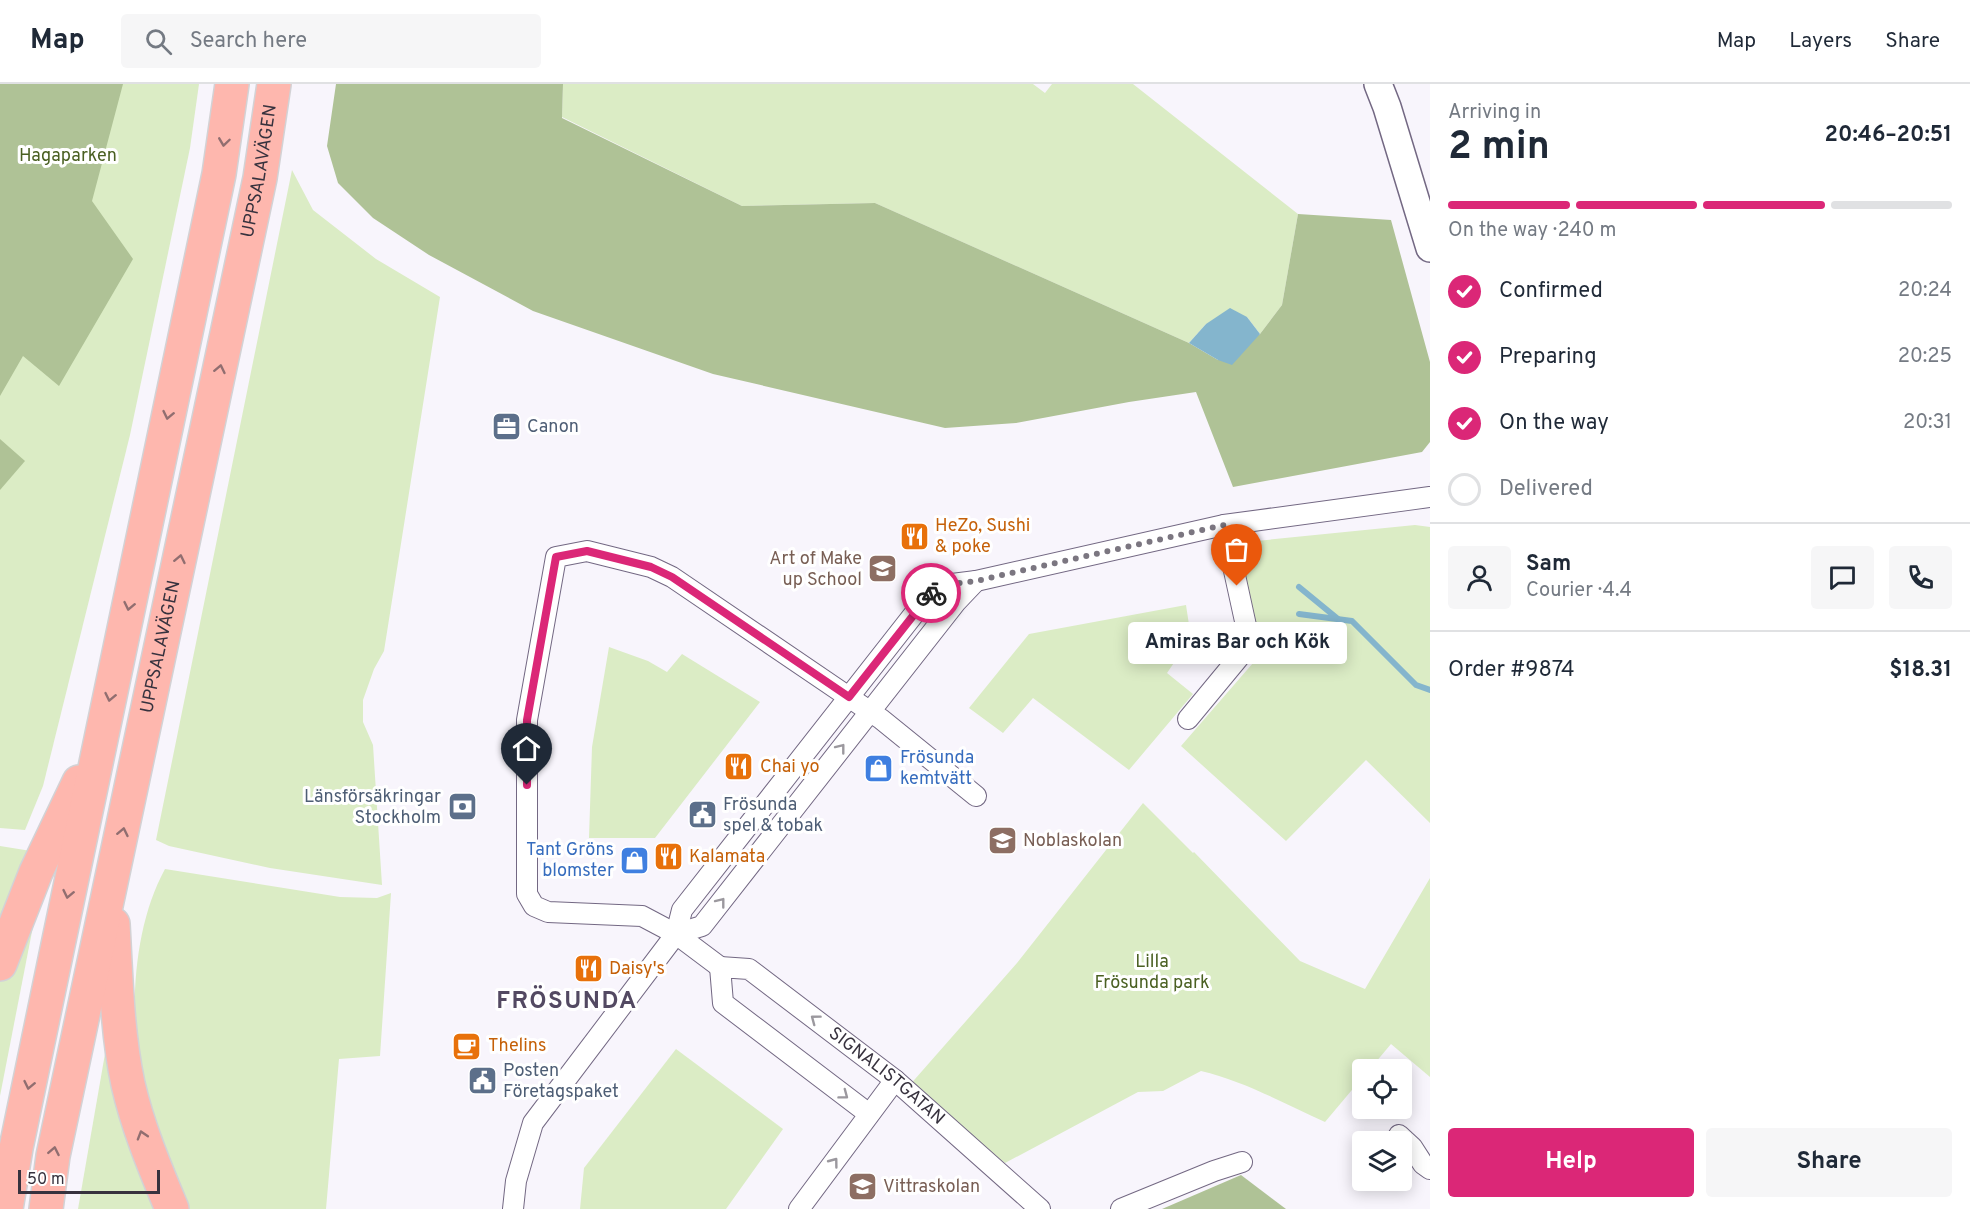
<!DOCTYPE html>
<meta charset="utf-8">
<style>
:root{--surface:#fff;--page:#f6f6f7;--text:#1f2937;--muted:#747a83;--line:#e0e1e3;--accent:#db2777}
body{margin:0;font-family:Overpass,sans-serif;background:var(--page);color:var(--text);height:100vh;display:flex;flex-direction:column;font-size:22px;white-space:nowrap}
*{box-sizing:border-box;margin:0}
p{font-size:20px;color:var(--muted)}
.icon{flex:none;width:33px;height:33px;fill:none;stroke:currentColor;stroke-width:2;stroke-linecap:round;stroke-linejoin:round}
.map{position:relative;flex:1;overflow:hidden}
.details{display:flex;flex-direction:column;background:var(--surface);width:540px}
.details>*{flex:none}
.buttons{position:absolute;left:1352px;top:975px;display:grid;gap:12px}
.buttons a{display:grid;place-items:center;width:60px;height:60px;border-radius:6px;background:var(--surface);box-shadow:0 3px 15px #0003;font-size:30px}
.scale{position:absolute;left:18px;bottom:15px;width:142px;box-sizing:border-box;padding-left:6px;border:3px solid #37323e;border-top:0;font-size:16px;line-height:21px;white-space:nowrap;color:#37323e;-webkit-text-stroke:4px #fff;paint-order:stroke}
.pin{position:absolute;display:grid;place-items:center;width:51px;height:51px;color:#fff;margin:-62px -26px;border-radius:50% 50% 50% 0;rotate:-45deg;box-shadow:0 0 6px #0007}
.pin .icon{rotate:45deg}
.courier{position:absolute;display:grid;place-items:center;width:60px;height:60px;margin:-30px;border:4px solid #db2777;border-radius:50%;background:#fff;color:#222;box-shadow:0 2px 8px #0007}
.bubble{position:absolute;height:42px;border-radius:6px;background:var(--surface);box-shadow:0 3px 15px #0003;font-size:20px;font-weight:700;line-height:42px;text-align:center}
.head em{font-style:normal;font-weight:700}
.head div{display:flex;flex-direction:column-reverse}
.head{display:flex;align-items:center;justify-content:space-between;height:102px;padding:0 18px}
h1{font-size:39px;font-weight:700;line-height:45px}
.bar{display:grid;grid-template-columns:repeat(4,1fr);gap:9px 6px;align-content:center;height:72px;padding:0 18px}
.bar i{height:8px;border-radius:4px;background:var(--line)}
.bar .current{background:var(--accent)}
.bar p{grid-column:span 4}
.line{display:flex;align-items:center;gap:15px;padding:0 18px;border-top:2px solid var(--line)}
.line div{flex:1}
.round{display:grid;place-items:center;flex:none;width:63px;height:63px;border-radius:6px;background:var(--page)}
ol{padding:0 18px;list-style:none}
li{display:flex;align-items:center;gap:18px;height:66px}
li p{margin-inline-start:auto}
li .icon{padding:6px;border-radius:50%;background:var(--accent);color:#fff;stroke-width:4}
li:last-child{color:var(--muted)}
li i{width:33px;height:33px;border:3px solid var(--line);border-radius:50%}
.cta{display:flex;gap:12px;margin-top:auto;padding:12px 18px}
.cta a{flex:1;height:69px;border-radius:6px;background:var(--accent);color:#fff;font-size:24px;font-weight:700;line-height:69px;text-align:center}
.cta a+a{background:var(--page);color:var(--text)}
header{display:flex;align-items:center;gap:36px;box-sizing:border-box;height:84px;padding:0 30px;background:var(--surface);border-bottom:2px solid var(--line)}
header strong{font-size:28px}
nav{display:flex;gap:33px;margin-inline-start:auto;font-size:21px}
.search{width:420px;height:54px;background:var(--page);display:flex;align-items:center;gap:15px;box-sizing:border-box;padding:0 21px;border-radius:6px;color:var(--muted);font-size:22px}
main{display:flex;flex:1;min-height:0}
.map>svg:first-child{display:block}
</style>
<header>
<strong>Map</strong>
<div class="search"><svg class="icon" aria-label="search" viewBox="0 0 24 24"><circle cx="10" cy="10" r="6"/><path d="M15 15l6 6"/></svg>Search here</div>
<nav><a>Map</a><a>Layers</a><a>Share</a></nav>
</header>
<main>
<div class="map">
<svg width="1430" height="1125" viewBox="0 0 1430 1125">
<rect width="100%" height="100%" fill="#f8f5fc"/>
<g fill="#dbecc5">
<path d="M0,0H199L190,64L130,351L43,702L25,746L0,744Z"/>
<path d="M563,0H1033L1045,9L1052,0H1133L1298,130L1282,221L1260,250L1247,233L1206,240L1189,259L875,119L742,122L562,33Z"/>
<path d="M292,86L313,126L376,175L440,213L384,567L374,585L363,616V638L373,661L382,801L270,784L169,762L156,756Z"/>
<path d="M1415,441L1430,443V739L1366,676L1286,757L1181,662L1253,579L1243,479L1246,458Z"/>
<path d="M1186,521L1191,554L1167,589L1193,610L1129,686L1033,614L1003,649L969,624L1029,550Z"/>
<path d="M609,563L648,577L667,588L682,570L760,618L655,754H589L592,663Z"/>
<path d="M1143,719L1193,769L1194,768L1300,877L1365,905L1430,794V993L1391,960L1370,985L1362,986V994L1325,1038C1285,1020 1244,997 1201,987L1163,1007L1138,1008L1005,1079L908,1003L1017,879Z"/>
<path d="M0,762L31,767L0,842Z"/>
<path d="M165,785L340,813L377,814L391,809L380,972L339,975L326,1125H186C174,1096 159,1066 150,1036C128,962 127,854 165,785Z"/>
<path d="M43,791L0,1012V897Z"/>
<path d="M110,941L159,1125H78Z"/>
<path d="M676,965L783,1045L726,1125H580L584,1084Z"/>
</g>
<g fill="#afc296">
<path d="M0,0H123L92,117L133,175L59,302L23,272L0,312Z"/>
<path d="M336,0H563L562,34L742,122L875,119L1189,259L1218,276L1260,250L1282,221L1298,130L1391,136L1430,278V358L1422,368L1233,403L1196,308L1129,318L1016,339L945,344L713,290L533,227L429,171L373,134L338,99L327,62Z"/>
<path d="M0,355L25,377L0,406Z"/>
<path d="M1241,1091L1286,1125H1162Z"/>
</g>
<path fill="#84b5cd" d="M1230,224L1247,233L1260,250L1232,281L1218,276L1189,259L1206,240Z"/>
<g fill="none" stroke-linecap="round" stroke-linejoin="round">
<g stroke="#84b5cd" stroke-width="6">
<path d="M1299,503L1338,535"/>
<path d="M1299,530L1352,537L1416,601L1430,606"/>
</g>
<defs>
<g id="street">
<path d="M1188,635L1250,560L1224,441"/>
<path d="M676,850L702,842L956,518L976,497"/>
<path d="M720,883L676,850L642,832L548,828L534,822L527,810V636L556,473L587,467L651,483L672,493L881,635L976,712"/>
<path id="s1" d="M869,1030L723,919L720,883L749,885L895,996L1040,1125"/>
<path d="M1399,1051L1412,1063L1423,1080L1430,1085"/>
<path d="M513,1125L516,1097L533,1039L676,850L682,826L936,502L976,497L1224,441L1430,413"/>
<path d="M799,1125L895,996"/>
<path d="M1121,1125L1214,1087L1242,1078"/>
</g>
<path id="secondary" d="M1378,0L1387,23L1430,164"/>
<g id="highway">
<path d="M113,840C116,893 117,948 128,1000C138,1044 155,1084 172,1125"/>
<path d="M0,880L36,788L79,698"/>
<path d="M6,1125L16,1064L58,861L219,90L232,0"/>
<path id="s2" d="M46,1125L53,1072L260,94L274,0"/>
</g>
</defs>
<use href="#street" stroke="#736883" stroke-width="22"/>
<use href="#secondary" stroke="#736883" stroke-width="30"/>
<use href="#highway" stroke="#d3d2d5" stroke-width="36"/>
<use href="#street" stroke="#fff" stroke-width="20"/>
<use href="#secondary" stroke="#fff" stroke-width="27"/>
<use href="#highway" stroke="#feb7ae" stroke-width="33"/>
</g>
<defs><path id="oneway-chevron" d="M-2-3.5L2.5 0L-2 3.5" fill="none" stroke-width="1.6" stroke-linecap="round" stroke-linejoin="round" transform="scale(1.5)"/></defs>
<g stroke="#916e70">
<use href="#oneway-chevron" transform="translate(224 58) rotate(98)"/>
<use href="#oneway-chevron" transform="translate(220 285) rotate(-78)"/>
<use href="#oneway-chevron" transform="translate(168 331) rotate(102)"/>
<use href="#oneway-chevron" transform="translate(180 475) rotate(-78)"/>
<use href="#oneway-chevron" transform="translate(129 522) rotate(102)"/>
<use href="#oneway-chevron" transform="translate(110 613) rotate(102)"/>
<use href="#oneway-chevron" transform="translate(123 748) rotate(-78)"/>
<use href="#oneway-chevron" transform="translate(68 810) rotate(102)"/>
<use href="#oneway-chevron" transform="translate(29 1001) rotate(102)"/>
<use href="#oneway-chevron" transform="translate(142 1051) rotate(-107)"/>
<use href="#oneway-chevron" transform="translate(54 1067) rotate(-79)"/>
</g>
<g stroke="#9b989e">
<use href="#oneway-chevron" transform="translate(841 664) rotate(-52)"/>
<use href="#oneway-chevron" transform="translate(721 818) rotate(-52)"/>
<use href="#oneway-chevron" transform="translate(815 935) rotate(-143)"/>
<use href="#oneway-chevron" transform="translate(844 1011) rotate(37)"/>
<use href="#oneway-chevron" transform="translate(834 1078) rotate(-53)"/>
</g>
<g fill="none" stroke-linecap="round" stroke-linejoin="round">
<path stroke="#7b7680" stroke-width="6" stroke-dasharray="0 10.8" d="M931,509L936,502L976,497L1224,441L1237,502"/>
<path stroke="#db2777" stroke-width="8" d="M527,701V636L556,473L587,467L651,483L672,493L849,613L931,509"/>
</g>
<defs>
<symbol id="office-square" viewBox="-11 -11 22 22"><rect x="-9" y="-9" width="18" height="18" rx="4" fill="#5c6f8a" stroke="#fff"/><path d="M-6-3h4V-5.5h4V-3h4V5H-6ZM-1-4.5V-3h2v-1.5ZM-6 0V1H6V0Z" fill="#fff"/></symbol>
<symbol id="restaurant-square" viewBox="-11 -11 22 22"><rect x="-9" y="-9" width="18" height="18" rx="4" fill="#e8710a" stroke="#fff"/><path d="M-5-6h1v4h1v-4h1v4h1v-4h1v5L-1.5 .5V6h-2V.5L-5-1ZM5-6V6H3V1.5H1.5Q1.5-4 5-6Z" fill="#fff"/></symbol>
<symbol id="school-square" viewBox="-11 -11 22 22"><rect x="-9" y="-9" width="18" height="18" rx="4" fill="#8d6e63" stroke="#fff"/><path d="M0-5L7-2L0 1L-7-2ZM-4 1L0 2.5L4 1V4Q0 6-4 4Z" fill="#fff"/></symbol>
<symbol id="shop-square" viewBox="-11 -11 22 22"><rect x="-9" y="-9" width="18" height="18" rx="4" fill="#3f7fe0" stroke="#fff"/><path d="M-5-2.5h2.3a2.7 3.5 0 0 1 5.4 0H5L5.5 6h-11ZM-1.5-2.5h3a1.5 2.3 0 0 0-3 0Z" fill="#fff"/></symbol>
<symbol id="bank-square" viewBox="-11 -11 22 22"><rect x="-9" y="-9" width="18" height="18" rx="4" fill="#5c6f8a" stroke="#fff"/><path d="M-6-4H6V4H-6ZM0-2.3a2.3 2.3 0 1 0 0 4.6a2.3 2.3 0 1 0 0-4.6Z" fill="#fff"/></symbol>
<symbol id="civic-square" viewBox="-11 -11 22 22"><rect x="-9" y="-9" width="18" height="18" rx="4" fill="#5c6f8a" stroke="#fff"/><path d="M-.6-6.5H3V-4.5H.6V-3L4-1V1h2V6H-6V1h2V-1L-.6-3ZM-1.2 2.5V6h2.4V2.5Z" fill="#fff"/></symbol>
<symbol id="cafe-square" viewBox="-11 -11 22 22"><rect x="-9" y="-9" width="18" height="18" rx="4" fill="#e8710a" stroke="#fff"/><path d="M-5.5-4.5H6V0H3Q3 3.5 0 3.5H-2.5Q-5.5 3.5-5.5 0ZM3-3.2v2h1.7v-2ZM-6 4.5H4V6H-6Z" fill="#fff"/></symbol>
</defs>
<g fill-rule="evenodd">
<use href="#office-square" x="490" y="326" width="33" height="33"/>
<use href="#restaurant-square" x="898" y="436" width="33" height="33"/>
<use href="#school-square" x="866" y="468" width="33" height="33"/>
<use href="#restaurant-square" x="722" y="666" width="33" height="33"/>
<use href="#shop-square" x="862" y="668" width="33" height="33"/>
<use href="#bank-square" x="446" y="706" width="33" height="33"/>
<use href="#civic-square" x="686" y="714" width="33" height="33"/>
<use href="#school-square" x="986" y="740" width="33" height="33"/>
<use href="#restaurant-square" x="652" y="756" width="33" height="33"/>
<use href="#shop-square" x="618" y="760" width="33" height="33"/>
<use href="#restaurant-square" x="572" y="868" width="33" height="33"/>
<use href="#cafe-square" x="450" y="946" width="33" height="33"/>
<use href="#civic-square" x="466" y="980" width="33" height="33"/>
<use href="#school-square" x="846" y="1086" width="33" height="33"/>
</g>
<g text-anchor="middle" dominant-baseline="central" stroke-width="6" stroke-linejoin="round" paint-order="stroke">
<g font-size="18" fill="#4a6022" stroke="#fff">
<text x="68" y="72">Hagaparken</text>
<text x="1152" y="878">Lilla<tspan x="1152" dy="21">Frösunda park</tspan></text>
</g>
<g font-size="18" fill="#37323e" stroke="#fff">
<text stroke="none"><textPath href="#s2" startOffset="1060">UPPSALAVÄGEN</textPath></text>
<text stroke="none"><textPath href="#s2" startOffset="574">UPPSALAVÄGEN</textPath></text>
<text stroke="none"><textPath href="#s1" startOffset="423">SIGNALISTGATAN</textPath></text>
</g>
<g font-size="18" fill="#4e5e75" stroke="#fff" text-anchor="start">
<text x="527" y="343">Canon</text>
<text x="441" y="713" text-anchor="end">Länsförsäkringar<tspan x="441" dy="21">Stockholm</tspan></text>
<text x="723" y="721">Frösunda<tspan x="723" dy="21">spel &amp; tobak</tspan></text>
<text x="503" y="987">Posten<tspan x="503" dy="21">Företagspaket</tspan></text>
</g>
<g font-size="18" fill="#c56008" stroke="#fff" text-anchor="start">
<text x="935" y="442">HeZo, Sushi<tspan x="935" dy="21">&amp; poke</tspan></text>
<text x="760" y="683">Chai yo</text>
<text x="689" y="773">Kalamata</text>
<text x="609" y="885">Daisy's</text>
<text x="488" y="962">Thelins</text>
</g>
<g font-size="18" fill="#785e54" stroke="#fff" text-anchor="start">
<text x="862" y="475" text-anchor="end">Art of Make<tspan x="862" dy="21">up School</tspan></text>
<text x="1023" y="757">Noblaskolan</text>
<text x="883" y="1103">Vittraskolan</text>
</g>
<g font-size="18" fill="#366cbe" stroke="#fff" text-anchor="start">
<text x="900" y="674">Frösunda<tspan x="900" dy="21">kemtvätt</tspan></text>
<text x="614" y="766" text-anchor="end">Tant Gröns<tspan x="614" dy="21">blomster</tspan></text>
</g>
<g font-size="24" font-weight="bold" letter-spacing="1.5" fill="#534962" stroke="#fff">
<text x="567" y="918">FRÖSUNDA</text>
</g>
</g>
</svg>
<div class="buttons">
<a><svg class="icon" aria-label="locate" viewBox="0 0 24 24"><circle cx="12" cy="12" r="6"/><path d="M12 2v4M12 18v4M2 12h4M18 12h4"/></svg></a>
<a><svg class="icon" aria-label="layers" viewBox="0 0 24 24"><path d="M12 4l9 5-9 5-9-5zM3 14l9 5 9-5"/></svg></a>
</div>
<div class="scale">50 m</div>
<div class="pin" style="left:1237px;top:502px;background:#ea580c"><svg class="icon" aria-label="bag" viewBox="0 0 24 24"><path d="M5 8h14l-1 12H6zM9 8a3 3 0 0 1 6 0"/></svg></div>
<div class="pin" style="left:527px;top:701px;background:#1f2937"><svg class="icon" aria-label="home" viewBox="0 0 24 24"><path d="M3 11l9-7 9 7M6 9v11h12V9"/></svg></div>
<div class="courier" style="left:931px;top:509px"><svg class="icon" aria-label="bike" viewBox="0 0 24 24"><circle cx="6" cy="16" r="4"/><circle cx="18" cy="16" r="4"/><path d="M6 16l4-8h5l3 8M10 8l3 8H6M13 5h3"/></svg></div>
<div class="bubble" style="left:1128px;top:538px;width:219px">Amiras Bar och Kök</div>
</div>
<section class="details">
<div class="head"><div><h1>2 min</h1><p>Arriving in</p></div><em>20:46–20:51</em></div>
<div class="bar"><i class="current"></i><i class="current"></i><i class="current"></i><i></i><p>On the way · 240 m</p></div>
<ol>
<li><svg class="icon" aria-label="check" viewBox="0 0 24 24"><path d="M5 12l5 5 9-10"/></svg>Confirmed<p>20:24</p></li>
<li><svg class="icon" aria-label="check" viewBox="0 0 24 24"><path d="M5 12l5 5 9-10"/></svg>Preparing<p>20:25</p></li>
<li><svg class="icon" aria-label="check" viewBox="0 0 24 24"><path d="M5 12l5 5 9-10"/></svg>On the way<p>20:31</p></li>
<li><i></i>Delivered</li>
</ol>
<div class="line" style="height:108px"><a class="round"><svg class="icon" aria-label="person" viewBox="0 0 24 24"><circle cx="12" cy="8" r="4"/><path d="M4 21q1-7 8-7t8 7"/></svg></a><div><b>Sam</b><p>Courier · 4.4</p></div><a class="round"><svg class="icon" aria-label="chat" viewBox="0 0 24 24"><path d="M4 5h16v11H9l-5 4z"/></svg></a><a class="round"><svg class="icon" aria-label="phone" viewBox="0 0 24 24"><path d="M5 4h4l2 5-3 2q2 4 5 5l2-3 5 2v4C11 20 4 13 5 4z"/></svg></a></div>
<div class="line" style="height:78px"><div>Order #9874</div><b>$18.31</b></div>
<div class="cta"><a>Help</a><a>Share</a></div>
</section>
</main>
